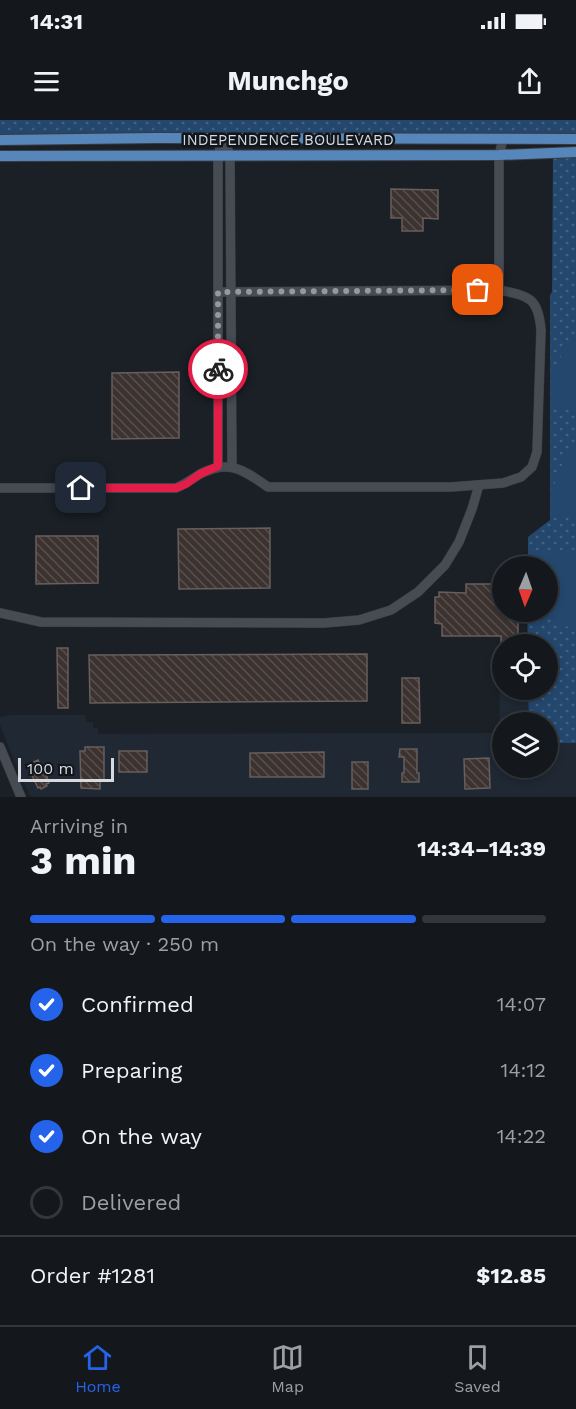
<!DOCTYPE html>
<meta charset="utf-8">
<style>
:root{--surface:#14181c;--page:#212529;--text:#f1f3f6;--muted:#9da0a3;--line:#33373b;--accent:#2563eb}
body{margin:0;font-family:"Work Sans",sans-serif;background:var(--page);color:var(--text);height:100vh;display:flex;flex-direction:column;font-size:22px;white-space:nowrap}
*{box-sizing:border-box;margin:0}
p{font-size:20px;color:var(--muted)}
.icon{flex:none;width:33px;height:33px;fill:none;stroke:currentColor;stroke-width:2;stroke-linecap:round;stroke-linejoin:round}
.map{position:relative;height:677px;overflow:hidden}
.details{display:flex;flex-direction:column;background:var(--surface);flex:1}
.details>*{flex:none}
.needle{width:39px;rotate:182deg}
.tools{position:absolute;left:492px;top:436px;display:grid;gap:12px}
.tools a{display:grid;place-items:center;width:66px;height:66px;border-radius:50%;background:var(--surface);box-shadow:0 3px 9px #0003,0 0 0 2px var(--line);font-size:30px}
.scale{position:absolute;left:18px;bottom:15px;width:96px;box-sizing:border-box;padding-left:6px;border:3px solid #d6dadf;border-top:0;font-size:16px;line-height:21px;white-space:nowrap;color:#d6dadf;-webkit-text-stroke:4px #11161c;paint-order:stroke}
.pin{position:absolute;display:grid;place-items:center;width:51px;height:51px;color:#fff;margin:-26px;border-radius:12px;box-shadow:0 3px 9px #0006}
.courier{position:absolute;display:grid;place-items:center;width:60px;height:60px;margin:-30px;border:4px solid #e11d48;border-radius:50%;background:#fff;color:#222;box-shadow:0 2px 8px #0007}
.headline em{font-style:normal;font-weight:700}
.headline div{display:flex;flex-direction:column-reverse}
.headline{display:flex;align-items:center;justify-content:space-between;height:102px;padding:0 30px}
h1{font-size:39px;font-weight:700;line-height:45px}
.bar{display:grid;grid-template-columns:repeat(4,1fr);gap:9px 6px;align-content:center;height:72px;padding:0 30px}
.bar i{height:8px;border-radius:4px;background:var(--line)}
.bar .selected{background:var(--accent)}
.bar p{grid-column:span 4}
.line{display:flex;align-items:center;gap:15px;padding:0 30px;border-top:2px solid var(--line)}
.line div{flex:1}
ol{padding:0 30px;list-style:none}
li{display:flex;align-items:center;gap:18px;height:66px}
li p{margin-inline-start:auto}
li .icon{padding:6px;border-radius:50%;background:var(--accent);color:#fff;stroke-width:4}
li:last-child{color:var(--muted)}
li i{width:33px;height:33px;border:3px solid var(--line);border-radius:50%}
.status{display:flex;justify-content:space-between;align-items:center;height:42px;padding:0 30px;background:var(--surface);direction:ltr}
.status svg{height:16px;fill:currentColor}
header{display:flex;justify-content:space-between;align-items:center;height:78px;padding:0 30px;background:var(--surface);font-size:27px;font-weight:700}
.menu{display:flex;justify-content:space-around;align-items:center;height:84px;border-top:2px solid var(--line);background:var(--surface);font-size:16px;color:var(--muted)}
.menu a{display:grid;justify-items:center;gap:3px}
.menu .selected{color:var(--accent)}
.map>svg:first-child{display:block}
</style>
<div class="status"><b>14:31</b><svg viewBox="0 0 49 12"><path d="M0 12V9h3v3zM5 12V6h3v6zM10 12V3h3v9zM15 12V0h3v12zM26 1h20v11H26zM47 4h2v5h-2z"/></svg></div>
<header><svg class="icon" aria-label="menu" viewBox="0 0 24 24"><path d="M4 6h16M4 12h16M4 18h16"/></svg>Munchgo<svg class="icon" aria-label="share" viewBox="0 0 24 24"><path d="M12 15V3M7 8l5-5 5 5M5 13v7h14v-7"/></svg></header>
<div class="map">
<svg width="576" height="677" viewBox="0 0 576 677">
<defs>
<pattern id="park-dots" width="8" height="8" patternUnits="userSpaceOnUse" patternTransform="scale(1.5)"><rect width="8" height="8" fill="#24476d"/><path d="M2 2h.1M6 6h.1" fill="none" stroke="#436181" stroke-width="1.8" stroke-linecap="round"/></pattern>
<pattern id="building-back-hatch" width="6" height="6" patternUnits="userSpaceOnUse" patternTransform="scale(1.5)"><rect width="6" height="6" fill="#3c3230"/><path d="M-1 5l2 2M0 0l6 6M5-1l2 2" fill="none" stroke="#574f4e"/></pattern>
</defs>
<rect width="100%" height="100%" fill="#1a2026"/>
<path fill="#1f2833" d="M500,545H502V570H528L529,603H502V648H548V623H576V677H31L21,657L0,605V597L11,595H85L86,602H93V608H98V614L499,613Z"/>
<g fill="url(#park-dots)">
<path d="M0,0H576V15L0,18Z"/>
<path d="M576,35V623H548V603H529L528,570H548V525H528L527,492H548V447H528V417L550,400V175L552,172L553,36Z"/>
</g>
<g fill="#24476d">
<path d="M576,218V290H551L552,256L560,238L573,220Z"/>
<path d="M576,326V398H552C552,368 555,348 576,326Z"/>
<path d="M529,430H576V508L568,507L542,492H548V447H528Z"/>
</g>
<g fill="url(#building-back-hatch)" stroke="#685e5b" stroke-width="1.5">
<path d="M391,69L438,70V99L423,98V111H402V98H391Z"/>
<path d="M179,252V318L112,319V253Z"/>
<path d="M270,408V468L179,469L178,409Z"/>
<path d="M36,416H98V463L36,464Z"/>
<path d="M466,464H502V492H518V524H501V516H442V504L435,503V477H439V472L466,473Z"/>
<path d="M57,528H68V588H58Z"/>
<path d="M367,534V581L90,583L89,535Z"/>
<path d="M402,558H419L420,603H402Z"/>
<path d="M85,627H104V660H100V669L81,668L80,631H85Z"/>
<path d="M400,629H417V653H419V662H402V653H404V637H399Z"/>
<rect x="119" y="631" width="28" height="21"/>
<path d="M324,632V657H250V633Z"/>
<path d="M489,638L490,668L465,669L464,639Z"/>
<path d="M38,640L44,652L45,651L49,663L46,664L47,666L41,669L40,667L38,668L27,645Z"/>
<rect x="352" y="642" width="16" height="27"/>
</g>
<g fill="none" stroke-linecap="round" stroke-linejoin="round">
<defs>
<g id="minor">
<path d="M499,170V35L503,19"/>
<path d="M218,347V35L223,18L230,35L232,347"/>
<path d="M0,368H176C186,364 193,358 202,353C230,339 245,351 268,367H451L503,363L521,357L532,347L537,332L541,210C538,177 529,176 499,170L218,172"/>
<path d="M0,493L41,502L324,503L359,500L391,490L418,472L445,445L459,422L472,389L479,365"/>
<path d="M0,627L21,677"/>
</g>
<g id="major">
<path d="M0,20L155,18L576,19"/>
<path d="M0,36L499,35L576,32"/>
</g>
</defs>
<use href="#minor" stroke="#373b41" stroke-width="10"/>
<use href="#major" stroke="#373b41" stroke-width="12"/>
<use href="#minor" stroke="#464c54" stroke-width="9"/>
<use href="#major" stroke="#5786ba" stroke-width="10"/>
</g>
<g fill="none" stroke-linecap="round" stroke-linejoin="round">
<path stroke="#94999e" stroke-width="6" stroke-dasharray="0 10.8" d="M218,249V172L478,170"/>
<path stroke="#e11d48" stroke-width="8" d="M81,368H176L186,364L200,354L218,346V249"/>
</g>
<g text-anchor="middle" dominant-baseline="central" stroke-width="5" stroke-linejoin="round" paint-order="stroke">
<g font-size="15" fill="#d6dadf" stroke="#11161c">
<text x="288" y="20">INDEPENDENCE BOULEVARD</text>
</g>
</g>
</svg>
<div class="tools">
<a><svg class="needle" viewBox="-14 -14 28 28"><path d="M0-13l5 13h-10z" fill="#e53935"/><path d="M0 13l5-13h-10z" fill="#9da0a3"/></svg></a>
<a><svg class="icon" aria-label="locate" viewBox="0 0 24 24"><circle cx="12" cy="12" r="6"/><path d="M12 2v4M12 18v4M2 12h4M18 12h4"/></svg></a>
<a><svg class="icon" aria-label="layers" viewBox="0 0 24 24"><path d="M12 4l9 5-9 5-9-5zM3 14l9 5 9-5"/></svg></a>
</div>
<div class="scale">100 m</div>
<div class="pin" style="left:478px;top:170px;background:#ea580c"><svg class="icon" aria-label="bag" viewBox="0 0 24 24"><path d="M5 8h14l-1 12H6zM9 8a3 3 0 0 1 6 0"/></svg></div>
<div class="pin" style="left:81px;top:368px;background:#1f2937"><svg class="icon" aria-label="home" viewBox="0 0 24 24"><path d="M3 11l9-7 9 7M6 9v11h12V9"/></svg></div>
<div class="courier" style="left:218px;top:249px"><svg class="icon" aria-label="bike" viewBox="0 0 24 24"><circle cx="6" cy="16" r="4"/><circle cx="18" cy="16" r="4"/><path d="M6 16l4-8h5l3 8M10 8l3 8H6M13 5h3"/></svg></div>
</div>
<section class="details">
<div class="headline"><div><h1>3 min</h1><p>Arriving in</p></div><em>14:34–14:39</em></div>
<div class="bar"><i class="selected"></i><i class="selected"></i><i class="selected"></i><i></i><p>On the way · 250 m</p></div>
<ol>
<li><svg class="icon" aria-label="check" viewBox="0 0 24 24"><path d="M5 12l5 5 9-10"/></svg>Confirmed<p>14:07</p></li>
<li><svg class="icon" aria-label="check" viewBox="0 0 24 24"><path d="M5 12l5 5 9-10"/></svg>Preparing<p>14:12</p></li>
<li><svg class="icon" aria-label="check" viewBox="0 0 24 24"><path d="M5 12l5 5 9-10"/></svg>On the way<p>14:22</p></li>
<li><i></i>Delivered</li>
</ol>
<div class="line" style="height:78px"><div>Order #1281</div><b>$12.85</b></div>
</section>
<nav class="menu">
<a class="selected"><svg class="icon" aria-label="home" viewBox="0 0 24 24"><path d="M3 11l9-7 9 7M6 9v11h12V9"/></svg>Home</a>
<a><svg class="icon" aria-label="map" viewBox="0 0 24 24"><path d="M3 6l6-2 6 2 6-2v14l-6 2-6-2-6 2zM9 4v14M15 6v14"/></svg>Map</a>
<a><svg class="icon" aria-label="saved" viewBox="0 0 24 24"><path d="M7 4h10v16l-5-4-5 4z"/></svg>Saved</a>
</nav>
